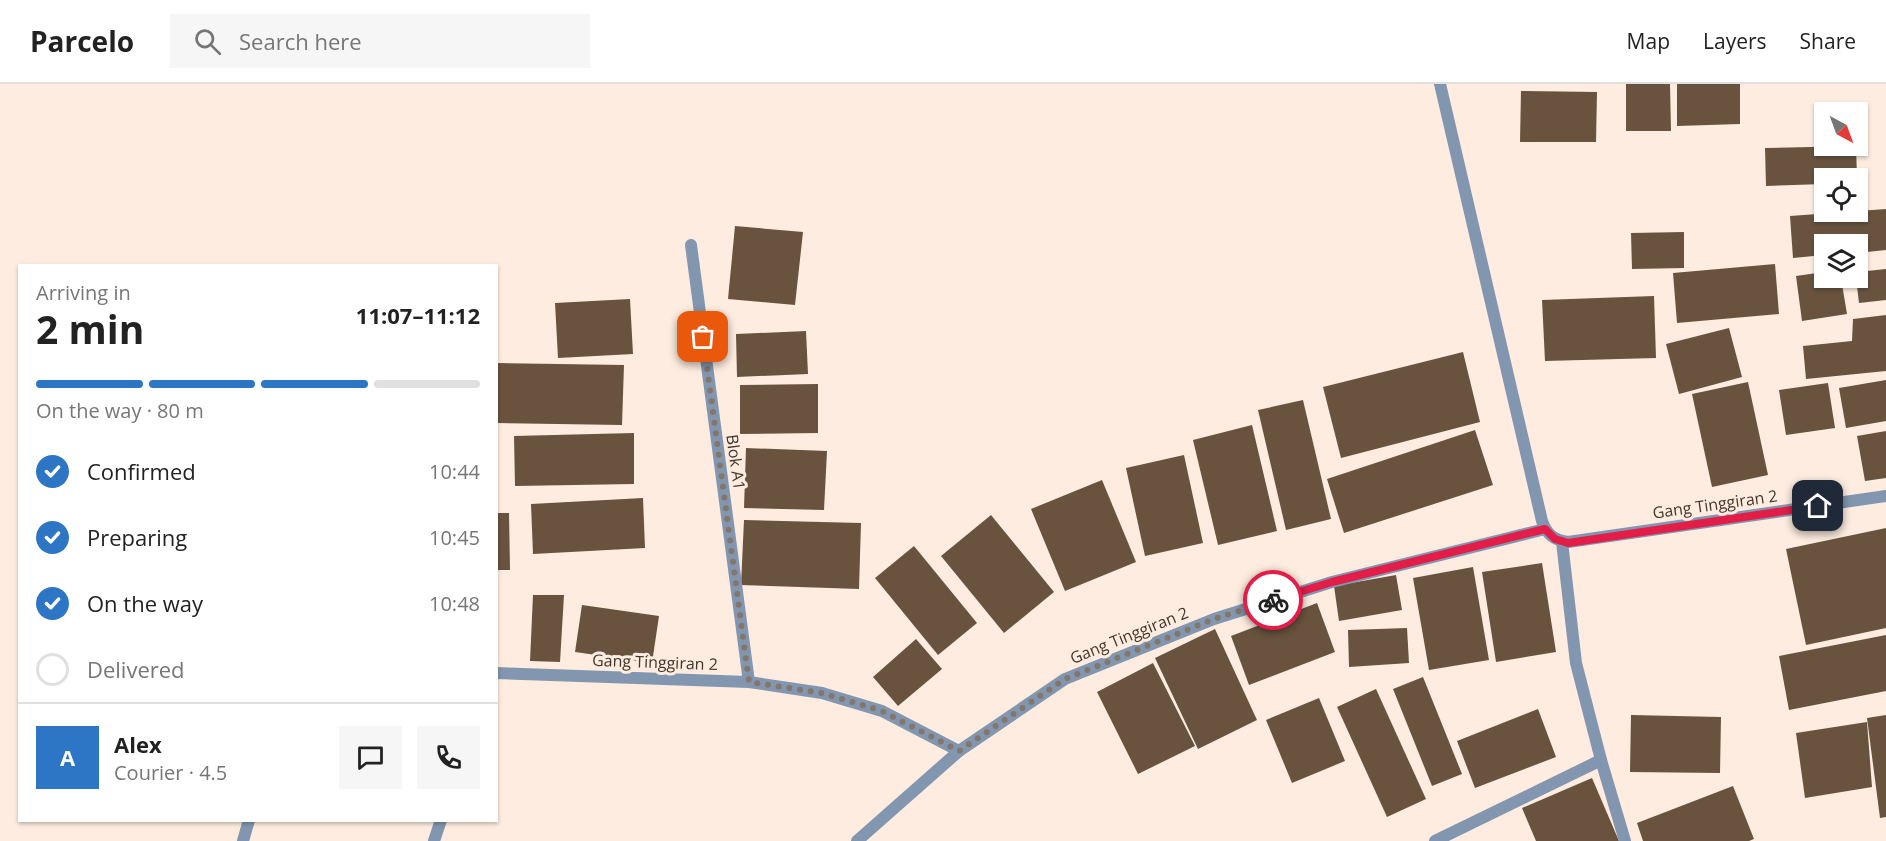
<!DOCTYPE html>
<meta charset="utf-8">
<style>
:root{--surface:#fff;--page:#f6f6f6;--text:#222;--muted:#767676;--line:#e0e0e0;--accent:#2d75c5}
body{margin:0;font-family:"Open Sans",sans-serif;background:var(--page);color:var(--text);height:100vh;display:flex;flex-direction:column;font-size:22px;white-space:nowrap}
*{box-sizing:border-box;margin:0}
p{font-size:20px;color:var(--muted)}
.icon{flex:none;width:33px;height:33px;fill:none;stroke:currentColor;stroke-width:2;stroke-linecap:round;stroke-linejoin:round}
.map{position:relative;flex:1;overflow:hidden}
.drawer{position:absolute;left:18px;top:180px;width:480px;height:558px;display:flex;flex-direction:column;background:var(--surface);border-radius:0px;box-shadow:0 2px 4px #0004}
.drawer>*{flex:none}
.needle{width:39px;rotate:139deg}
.controls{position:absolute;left:1814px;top:18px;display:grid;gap:12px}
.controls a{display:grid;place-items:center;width:54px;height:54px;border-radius:0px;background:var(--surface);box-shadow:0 2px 4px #0004;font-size:30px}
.pin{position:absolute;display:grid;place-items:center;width:51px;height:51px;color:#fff;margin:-26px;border-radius:12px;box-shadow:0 3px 9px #0006}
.courier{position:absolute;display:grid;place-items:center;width:60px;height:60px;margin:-30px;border:4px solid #e11d48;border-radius:50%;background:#fff;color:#222;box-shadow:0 2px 8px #0007}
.overview em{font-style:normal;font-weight:700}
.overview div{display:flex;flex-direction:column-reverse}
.overview{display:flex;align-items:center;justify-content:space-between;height:102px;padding:0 18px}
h1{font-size:39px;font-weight:700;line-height:45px}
.bar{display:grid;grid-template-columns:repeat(4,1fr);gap:9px 6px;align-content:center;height:72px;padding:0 18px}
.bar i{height:8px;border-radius:4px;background:var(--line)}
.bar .current{background:var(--accent)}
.bar p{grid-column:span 4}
.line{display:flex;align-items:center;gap:15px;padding:0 18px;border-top:2px solid var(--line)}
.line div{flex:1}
.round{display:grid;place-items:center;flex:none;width:63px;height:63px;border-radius:0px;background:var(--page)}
ol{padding:0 18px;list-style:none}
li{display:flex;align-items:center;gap:18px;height:66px}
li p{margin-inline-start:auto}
li .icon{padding:6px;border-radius:50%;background:var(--accent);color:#fff;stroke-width:4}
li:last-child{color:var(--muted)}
li i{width:33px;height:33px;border:3px solid var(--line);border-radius:50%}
header{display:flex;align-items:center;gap:36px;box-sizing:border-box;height:84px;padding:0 30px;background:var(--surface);border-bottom:2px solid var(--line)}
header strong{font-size:28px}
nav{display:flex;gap:33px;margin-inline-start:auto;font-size:21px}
.search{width:420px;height:54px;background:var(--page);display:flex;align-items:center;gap:15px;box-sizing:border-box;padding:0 21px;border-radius:0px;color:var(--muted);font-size:22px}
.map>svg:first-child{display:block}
</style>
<header>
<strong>Parcelo</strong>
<div class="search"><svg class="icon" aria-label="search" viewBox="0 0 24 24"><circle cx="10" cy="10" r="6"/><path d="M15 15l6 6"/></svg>Search here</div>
<nav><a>Map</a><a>Layers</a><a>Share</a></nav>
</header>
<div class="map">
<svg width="1886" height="757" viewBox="0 0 1886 757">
<rect width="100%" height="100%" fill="#fdecdf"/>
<g fill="#69533f">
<path d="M1626,0H1670L1671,47H1626Z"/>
<path d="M1677,0H1740V40L1677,42Z"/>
<path d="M1521,7L1597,8L1596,58H1520Z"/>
<path d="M1856,62L1857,94H1824V100L1766,102L1765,64Z"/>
<path d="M1886,125V166L1857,169V160H1824V171L1793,174L1790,132Z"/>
<path d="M735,142L803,148L795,221L728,215Z"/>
<path d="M1684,148V184L1632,185L1631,149Z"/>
<path d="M1775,180L1779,230L1677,239L1673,189Z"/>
<path d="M1886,185V216L1859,219L1856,194H1857V188Z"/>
<path d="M1824,188V194H1841L1847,230L1802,237L1796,192Z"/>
<path d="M1654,212L1656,274L1545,277L1542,216Z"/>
<path d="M630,215L633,270L558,274L555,219Z"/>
<path d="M1886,231V287L1806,295L1803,262L1852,257L1853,235Z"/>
<path d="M1729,244L1742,293L1679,310L1666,260Z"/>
<path d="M806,247L808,290L737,293L736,250Z"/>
<path d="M1463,268L1480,338L1341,374L1323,303Z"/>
<path d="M496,279L624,281L622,341L496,339Z"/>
<path d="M1886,296V337L1846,344L1839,304Z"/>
<path d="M1748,298L1768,391L1712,403L1692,310Z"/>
<path d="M1828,299L1835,344L1786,351L1779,306Z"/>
<path d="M818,300V349L740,350V301Z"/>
<path d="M1303,316L1331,435L1286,446L1258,326Z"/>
<path d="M1252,341L1277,447L1218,461L1193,356Z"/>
<path d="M1475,346L1493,401L1344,449L1327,395Z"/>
<path d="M1886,347V394L1865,397L1857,352Z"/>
<path d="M634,349V400L515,402L514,352Z"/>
<path d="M746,364L827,367L824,426L744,424Z"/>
<path d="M1184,371L1203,459L1145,472L1126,384Z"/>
<path d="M1102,396L1136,478L1065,507L1031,425Z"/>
<path d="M643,414L645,464L533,470L531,420Z"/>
<path d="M496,429H509L510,486H496Z"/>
<path d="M991,431L1054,508L1004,549L941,472Z"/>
<path d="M744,436L861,439L859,505L741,501Z"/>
<path d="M1886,444V544L1806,561L1786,465Z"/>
<path d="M914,462L977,539L938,571L875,494Z"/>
<path d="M1542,479L1556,568L1496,578L1482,488Z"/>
<path d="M1473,483L1489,576L1429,586L1413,494Z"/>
<path d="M1396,491L1402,526L1339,537L1334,502Z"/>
<path d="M533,511H564L560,578L530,577Z"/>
<path d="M1317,519L1335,568L1249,601L1231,552Z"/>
<path d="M582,521L659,532L652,579L575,568Z"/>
<path d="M1407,544L1409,579L1349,583L1348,546Z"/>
<path d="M1215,545L1257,636L1198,665L1155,574Z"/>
<path d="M1886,551V607L1789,626L1779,572Z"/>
<path d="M916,555L942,585L898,622L873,593Z"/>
<path d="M1153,579L1195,662L1138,690L1097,608Z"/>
<path d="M1423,593L1462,690L1432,702L1393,605Z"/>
<path d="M1376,605L1426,715L1387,733L1337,623Z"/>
<path d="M1319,614L1345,677L1292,699L1266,636Z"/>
<path d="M1538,625L1556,673L1475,704L1457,657Z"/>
<path d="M1631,631L1721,633L1720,689L1630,688Z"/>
<path d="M1886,631V733L1880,734L1867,634Z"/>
<path d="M1867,638L1872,703L1805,714L1796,649Z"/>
<path d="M1592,694L1619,757H1536L1522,724Z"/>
<path d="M1733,702L1754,755L1749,757H1643L1637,739Z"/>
</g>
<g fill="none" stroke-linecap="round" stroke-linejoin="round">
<g stroke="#8296af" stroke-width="12">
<path d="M1440,0L1542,437C1547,451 1554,456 1568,458L1886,412"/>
<path d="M691,161L749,598"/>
<path d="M496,589L749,598L822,609L882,627L959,667L1065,595L1214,535L1332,498L1545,445"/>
<path d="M1601,676L1625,757"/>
<path d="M243,757L249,736"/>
<path d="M434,757L441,736"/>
<path d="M857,757L959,667"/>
<path d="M1435,757L1601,676L1576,579L1562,458"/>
</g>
</g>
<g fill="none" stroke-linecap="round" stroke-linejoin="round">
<path stroke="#83766b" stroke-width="6" stroke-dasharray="0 10.8" d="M703,253L749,598L822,609L882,627L959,667L1065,595L1214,535L1273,516"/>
<path stroke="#e11d48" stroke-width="8" d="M1273,516L1332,498L1545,445L1555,455L1568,459L1818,422"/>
</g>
<g text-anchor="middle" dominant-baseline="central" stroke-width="6" stroke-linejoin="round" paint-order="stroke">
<g font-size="16" fill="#41362d" stroke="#fdecdf">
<text transform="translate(736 378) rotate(82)">Blok A1</text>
<text transform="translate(1715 420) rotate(-8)">Gang Tinggiran 2</text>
<text transform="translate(1129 551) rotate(-22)">Gang Tinggiran 2</text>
<text transform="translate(655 578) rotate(2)">Gang Tinggiran 2</text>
</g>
</g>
</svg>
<div class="controls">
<a><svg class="needle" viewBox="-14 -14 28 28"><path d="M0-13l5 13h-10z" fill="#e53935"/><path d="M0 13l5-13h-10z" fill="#767676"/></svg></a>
<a><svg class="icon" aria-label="locate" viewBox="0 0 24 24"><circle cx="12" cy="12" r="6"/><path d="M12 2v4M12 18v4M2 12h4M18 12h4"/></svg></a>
<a><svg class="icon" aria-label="layers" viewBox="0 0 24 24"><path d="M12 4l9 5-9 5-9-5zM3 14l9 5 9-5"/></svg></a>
</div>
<div class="pin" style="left:703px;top:253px;background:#ea580c"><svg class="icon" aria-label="bag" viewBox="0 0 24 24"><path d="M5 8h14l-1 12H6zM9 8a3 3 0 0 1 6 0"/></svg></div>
<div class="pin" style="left:1818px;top:422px;background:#1f2937"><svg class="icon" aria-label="home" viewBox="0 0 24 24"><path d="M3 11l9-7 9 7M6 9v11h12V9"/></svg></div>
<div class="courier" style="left:1273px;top:516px"><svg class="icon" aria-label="bike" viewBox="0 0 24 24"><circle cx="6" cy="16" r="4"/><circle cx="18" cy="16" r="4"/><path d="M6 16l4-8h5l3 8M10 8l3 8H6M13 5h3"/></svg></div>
<section class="drawer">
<div class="overview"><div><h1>2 min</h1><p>Arriving in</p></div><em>11:07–11:12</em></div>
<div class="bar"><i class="current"></i><i class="current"></i><i class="current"></i><i></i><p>On the way · 80 m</p></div>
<ol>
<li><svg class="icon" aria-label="check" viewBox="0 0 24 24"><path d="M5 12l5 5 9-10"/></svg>Confirmed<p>10:44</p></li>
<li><svg class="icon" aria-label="check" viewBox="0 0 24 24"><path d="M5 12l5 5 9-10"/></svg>Preparing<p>10:45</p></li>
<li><svg class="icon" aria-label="check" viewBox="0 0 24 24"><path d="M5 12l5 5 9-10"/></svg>On the way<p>10:48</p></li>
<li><i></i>Delivered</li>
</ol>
<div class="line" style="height:108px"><b class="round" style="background:var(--accent);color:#fff">A</b><div><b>Alex</b><p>Courier · 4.5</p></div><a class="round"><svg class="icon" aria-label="chat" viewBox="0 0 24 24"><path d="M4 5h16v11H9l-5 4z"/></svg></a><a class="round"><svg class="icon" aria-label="phone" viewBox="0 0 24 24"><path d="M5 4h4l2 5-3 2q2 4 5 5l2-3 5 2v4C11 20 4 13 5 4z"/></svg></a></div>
</section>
</div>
